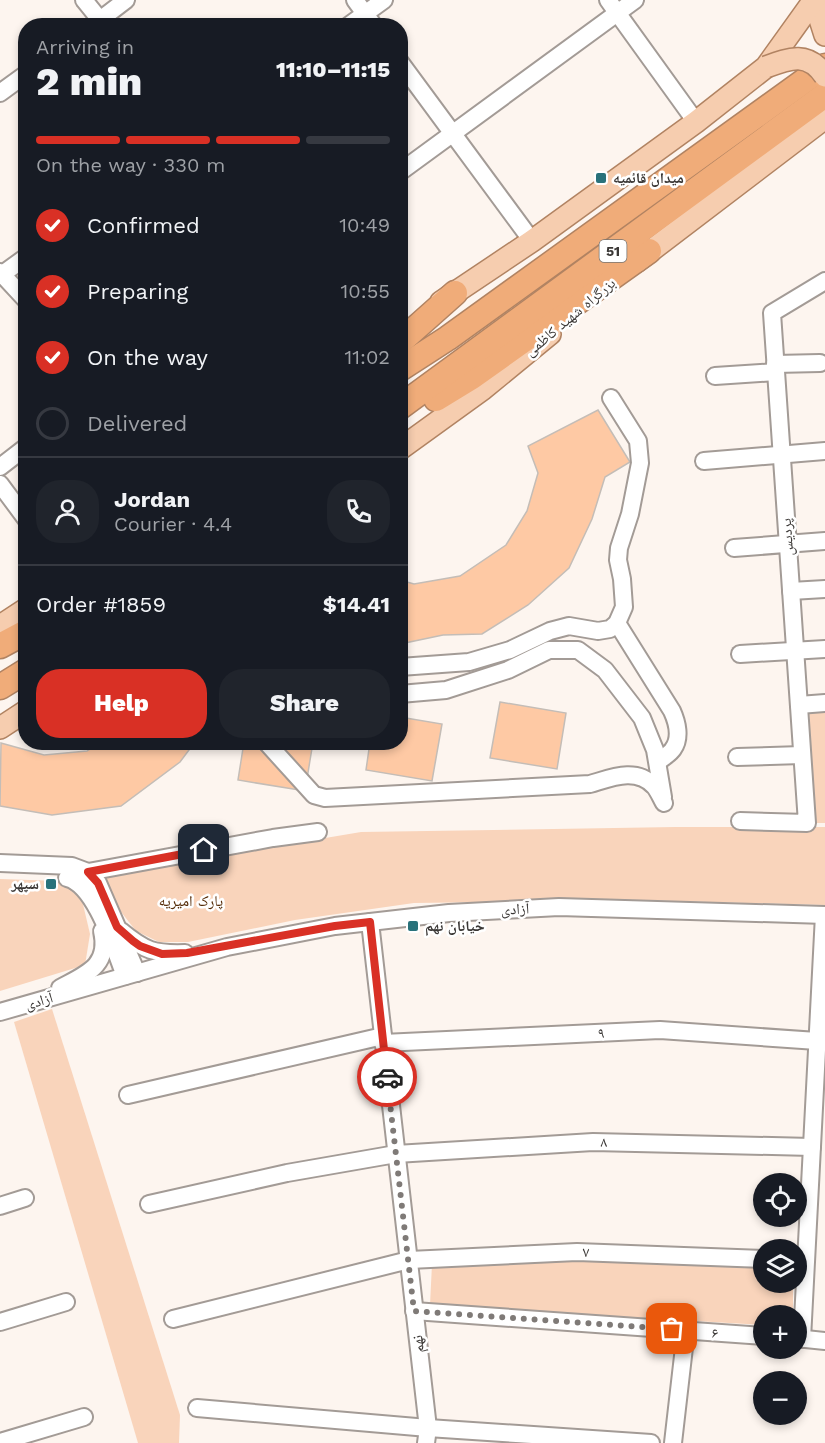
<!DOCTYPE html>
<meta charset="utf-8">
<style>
:root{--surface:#171b24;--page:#20242c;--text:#f1f3f6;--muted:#9ea1a6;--line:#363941;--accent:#d93025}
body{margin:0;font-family:"Work Sans","Noto Naskh Arabic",sans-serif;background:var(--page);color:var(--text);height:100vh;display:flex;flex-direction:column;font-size:22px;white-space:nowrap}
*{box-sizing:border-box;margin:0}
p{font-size:20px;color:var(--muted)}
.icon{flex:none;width:33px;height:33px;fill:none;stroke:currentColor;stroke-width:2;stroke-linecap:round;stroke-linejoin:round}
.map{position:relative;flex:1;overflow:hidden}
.panel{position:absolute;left:18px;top:18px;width:390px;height:732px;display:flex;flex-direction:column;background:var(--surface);border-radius:24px;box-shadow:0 3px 9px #0003}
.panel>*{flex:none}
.buttons{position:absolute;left:753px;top:1173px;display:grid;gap:12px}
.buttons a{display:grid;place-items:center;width:54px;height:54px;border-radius:50%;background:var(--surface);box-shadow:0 3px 9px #0003;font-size:30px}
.pin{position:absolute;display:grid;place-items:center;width:51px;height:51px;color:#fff;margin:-26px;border-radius:12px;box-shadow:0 3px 9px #0006}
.courier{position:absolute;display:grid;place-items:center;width:60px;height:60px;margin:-30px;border:4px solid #d93025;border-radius:50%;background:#fff;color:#222;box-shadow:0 2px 8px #0007}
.headline em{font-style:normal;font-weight:800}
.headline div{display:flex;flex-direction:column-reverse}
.headline{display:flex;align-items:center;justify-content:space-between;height:102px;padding:0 18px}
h1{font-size:39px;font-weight:800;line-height:45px}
.bar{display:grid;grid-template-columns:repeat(4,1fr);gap:9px 6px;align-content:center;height:72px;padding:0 18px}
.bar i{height:8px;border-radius:4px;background:var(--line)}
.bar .active{background:var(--accent)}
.bar p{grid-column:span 4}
.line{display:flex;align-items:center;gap:15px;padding:0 18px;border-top:2px solid var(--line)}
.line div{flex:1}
.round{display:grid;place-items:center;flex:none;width:63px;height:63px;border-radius:24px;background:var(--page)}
ol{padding:0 18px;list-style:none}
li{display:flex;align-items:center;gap:18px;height:66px}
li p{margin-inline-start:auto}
li .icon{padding:6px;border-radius:50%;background:var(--accent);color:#fff;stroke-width:4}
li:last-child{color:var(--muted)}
li i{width:33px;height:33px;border:3px solid var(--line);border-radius:50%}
.primary-button{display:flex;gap:12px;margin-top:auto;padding:12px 18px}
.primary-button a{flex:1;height:69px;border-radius:24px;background:var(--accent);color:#fff;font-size:24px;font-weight:800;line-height:69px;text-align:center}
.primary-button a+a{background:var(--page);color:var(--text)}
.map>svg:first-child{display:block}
</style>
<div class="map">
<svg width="825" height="1443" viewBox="0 0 825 1443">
<rect width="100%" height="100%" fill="#fdf5ef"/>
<g fill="#f9d4bb">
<path d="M825,706V823H812L809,707Z"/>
<path d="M675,827H825V905L636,900L414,903L295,920L188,942H159L136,931L118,908L100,876L361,832Z"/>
<path d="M0,879L60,881L82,900L90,934L85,965L0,991Z"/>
<path d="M52,1009L180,1415L179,1443H138L14,1022Z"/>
<path d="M575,1258L763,1268L764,1282L793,1283V1315L764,1316L763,1325L430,1305L432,1264Z"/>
</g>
<g fill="#fec9a4" stroke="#c4bdb7" stroke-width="1.5">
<path d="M598,410L630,462L605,477L592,519L569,568L528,605L482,634L443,635L400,644V580L414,584L460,576L506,545L527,511L538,473L528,446Z"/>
<path d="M500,702L566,713L557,769L490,758Z"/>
<path d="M400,717L442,724L432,781L366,770L370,742H400Z"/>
<path d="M100,742H195L180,762L121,806L52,815L0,806L1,743L44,755L87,751Z"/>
<path d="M244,742H313L305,791L238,780Z"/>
</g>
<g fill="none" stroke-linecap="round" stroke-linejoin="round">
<defs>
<g id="minor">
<path d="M84,0L105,26"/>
<path d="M355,0L374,26"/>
<path d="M608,0L696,122"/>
<path d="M92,26L126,0"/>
<path d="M348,26L384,0"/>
<path d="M400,62L532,241"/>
<path d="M0,93L26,74"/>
<path d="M400,172L635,0"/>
<path d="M0,272L26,300"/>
<path d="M0,276L26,257"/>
<path d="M775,364L820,363"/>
<path d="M715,376L776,372"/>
<path d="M704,461L825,451"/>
<path d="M0,467L26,447"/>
<path d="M0,484L26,519"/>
<path d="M734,548L825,541"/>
<path d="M791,591L825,589"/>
<path d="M617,623L672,711C677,722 681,738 673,749C670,754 662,758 658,762"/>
<path d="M740,654L825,649"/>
<path d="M400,667L469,662L510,650L550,631L569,626L598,631L610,629L617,623L624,607L622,579L618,560L619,548L630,514L640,463L638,441L611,398"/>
<path d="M400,694L446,690L508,670L549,650H578L605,670L642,718L655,750L663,797"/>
<path d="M799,705L825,703"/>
<path d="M266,742L314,795L325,798L590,784C611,778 636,767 654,786C658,790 661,798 664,803"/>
<path d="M737,757L802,755"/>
<path d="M740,821L807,823L772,313L825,281"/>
<path d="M0,863L72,866L88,872L98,883L137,973"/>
<path d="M67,878C96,885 115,951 125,976"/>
<path d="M76,882L88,872L273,838L318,832"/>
<path d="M370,922L428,1428L426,1443"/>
<path d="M121,931C145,951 154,954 185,953"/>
<path d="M60,988C86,974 110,966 102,931"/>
<path d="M0,1012L227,947L335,926L449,913L559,907L825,915"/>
<path d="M383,1043L660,1030L817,1041"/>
<path d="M128,1095L383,1036"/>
<path d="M149,1204L287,1173L396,1154L593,1142L812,1147"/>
<path d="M0,1206L25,1198"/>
<path d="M414,1311L764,1336"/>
<path d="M173,1319L409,1260L577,1252L764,1259"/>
<path d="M0,1322L66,1302"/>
<path d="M796,1338L825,1341"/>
<path d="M802,1339L824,915"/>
<path d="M197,1408L428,1428L651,1443"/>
<path d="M0,1442L84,1417"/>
<path d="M673,1443L686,1330"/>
</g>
<g id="major">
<path d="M819,0L818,13L825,35"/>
<path d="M636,262L825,118"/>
<path d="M441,302L532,241L696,122L766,67L814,0"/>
<path d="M400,449L483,389L550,334"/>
<path d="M0,626L26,609"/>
<path d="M0,728L26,711"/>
</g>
<g id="highway">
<path d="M400,342L455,293"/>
<path d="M400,369L448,338L825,66"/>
<path d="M436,399L472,377L649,251"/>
<path d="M400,407L825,95"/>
<path d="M0,646L26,632"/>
<path d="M0,687L26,671"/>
</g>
</defs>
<use href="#minor" stroke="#a39b96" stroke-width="20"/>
<use href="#major" stroke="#b18362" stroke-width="24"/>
<use href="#highway" stroke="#b18362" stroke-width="27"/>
<use href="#minor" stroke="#fff" stroke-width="16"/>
<use href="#major" stroke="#f6cdaf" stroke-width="21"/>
<use href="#highway" stroke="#f0ac79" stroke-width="24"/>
<defs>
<path id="major-bridge" d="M766,67C790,58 808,51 825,76"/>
</defs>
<use href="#major-bridge" stroke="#b18362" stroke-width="24" stroke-linecap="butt"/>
<use href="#major-bridge" stroke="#f6cdaf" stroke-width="21"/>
</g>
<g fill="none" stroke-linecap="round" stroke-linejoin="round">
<path stroke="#7f7a77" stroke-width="6" stroke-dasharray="0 10.8" d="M387,1077L414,1311L672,1329"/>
<path stroke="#d93025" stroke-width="8" d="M204,850L88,872L98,883L117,927L133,941L140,946L162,954L187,953L335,926L370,922L387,1077"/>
</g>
<g fill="#29727b" stroke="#fff" stroke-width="2">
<rect x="595" y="172" width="12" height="12" rx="3"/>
<rect x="45" y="878" width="12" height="12" rx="3"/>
<rect x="407" y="920" width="12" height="12" rx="3"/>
</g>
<g text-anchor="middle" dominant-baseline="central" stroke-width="5" stroke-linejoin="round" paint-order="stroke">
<rect fill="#fff" stroke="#767472" stroke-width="1.5" x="599.5" y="240" width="27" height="22" rx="4.5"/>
<g font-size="14" font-weight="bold" fill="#3b3836">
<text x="613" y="251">51</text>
</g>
<g font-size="15" font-weight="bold" fill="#3b3836" stroke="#fff" text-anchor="start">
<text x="613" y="178">میدان قائمیه</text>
<text x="39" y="884" text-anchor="end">سپهر</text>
<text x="425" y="926">خیابان نهم</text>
</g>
<g font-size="15" fill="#3b3836" stroke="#fff">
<text transform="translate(570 317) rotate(-40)">بزرگراه شهید کاظمی</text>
<text transform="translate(787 537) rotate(-94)">پردیس</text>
<text transform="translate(515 909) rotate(-3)">آزادی</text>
<text transform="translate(39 1001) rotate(-16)">آزادی</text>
<text transform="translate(601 1033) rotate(-3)">۹</text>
<text transform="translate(604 1142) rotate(1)">۸</text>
<text transform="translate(586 1252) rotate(2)">۷</text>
<text transform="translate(715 1333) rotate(4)">۶</text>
<text transform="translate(418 1344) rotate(-97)">نهم</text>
</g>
<g font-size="15" fill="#552c08" stroke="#fff">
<text x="191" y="901">پارک امیریه</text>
</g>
</g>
</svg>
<div class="buttons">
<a><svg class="icon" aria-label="locate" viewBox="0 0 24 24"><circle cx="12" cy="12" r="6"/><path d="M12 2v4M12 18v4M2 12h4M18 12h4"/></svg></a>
<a><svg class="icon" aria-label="layers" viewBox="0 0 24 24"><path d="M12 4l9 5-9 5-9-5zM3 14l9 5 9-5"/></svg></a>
<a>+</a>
<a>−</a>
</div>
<div class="pin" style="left:672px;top:1329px;background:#ea580c"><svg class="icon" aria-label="bag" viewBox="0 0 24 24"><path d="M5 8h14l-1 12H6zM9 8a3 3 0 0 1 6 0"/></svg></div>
<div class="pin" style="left:204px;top:850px;background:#1f2937"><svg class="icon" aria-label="home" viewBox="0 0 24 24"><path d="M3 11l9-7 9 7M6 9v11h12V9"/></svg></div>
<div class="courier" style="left:387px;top:1077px"><svg class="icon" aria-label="car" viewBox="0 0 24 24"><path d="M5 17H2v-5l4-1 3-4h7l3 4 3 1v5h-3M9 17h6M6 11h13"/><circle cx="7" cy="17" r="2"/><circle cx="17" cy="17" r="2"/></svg></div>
<section class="panel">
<div class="headline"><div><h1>2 min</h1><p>Arriving in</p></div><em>11:10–11:15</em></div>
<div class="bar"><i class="active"></i><i class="active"></i><i class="active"></i><i></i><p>On the way · 330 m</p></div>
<ol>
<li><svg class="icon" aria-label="check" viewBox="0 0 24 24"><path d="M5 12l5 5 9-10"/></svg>Confirmed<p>10:49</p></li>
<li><svg class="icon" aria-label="check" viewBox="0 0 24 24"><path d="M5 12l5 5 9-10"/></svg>Preparing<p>10:55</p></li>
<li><svg class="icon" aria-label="check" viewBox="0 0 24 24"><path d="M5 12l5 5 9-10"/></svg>On the way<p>11:02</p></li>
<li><i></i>Delivered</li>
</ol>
<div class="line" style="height:108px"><a class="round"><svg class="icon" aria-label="person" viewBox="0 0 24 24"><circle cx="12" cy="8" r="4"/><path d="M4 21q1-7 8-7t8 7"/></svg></a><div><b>Jordan</b><p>Courier · 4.4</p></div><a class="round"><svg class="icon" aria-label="phone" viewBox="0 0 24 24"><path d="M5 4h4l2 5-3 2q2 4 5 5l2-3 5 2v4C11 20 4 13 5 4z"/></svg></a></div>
<div class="line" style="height:78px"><div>Order #1859</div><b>$14.41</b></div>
<div class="primary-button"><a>Help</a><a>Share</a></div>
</section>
</div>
